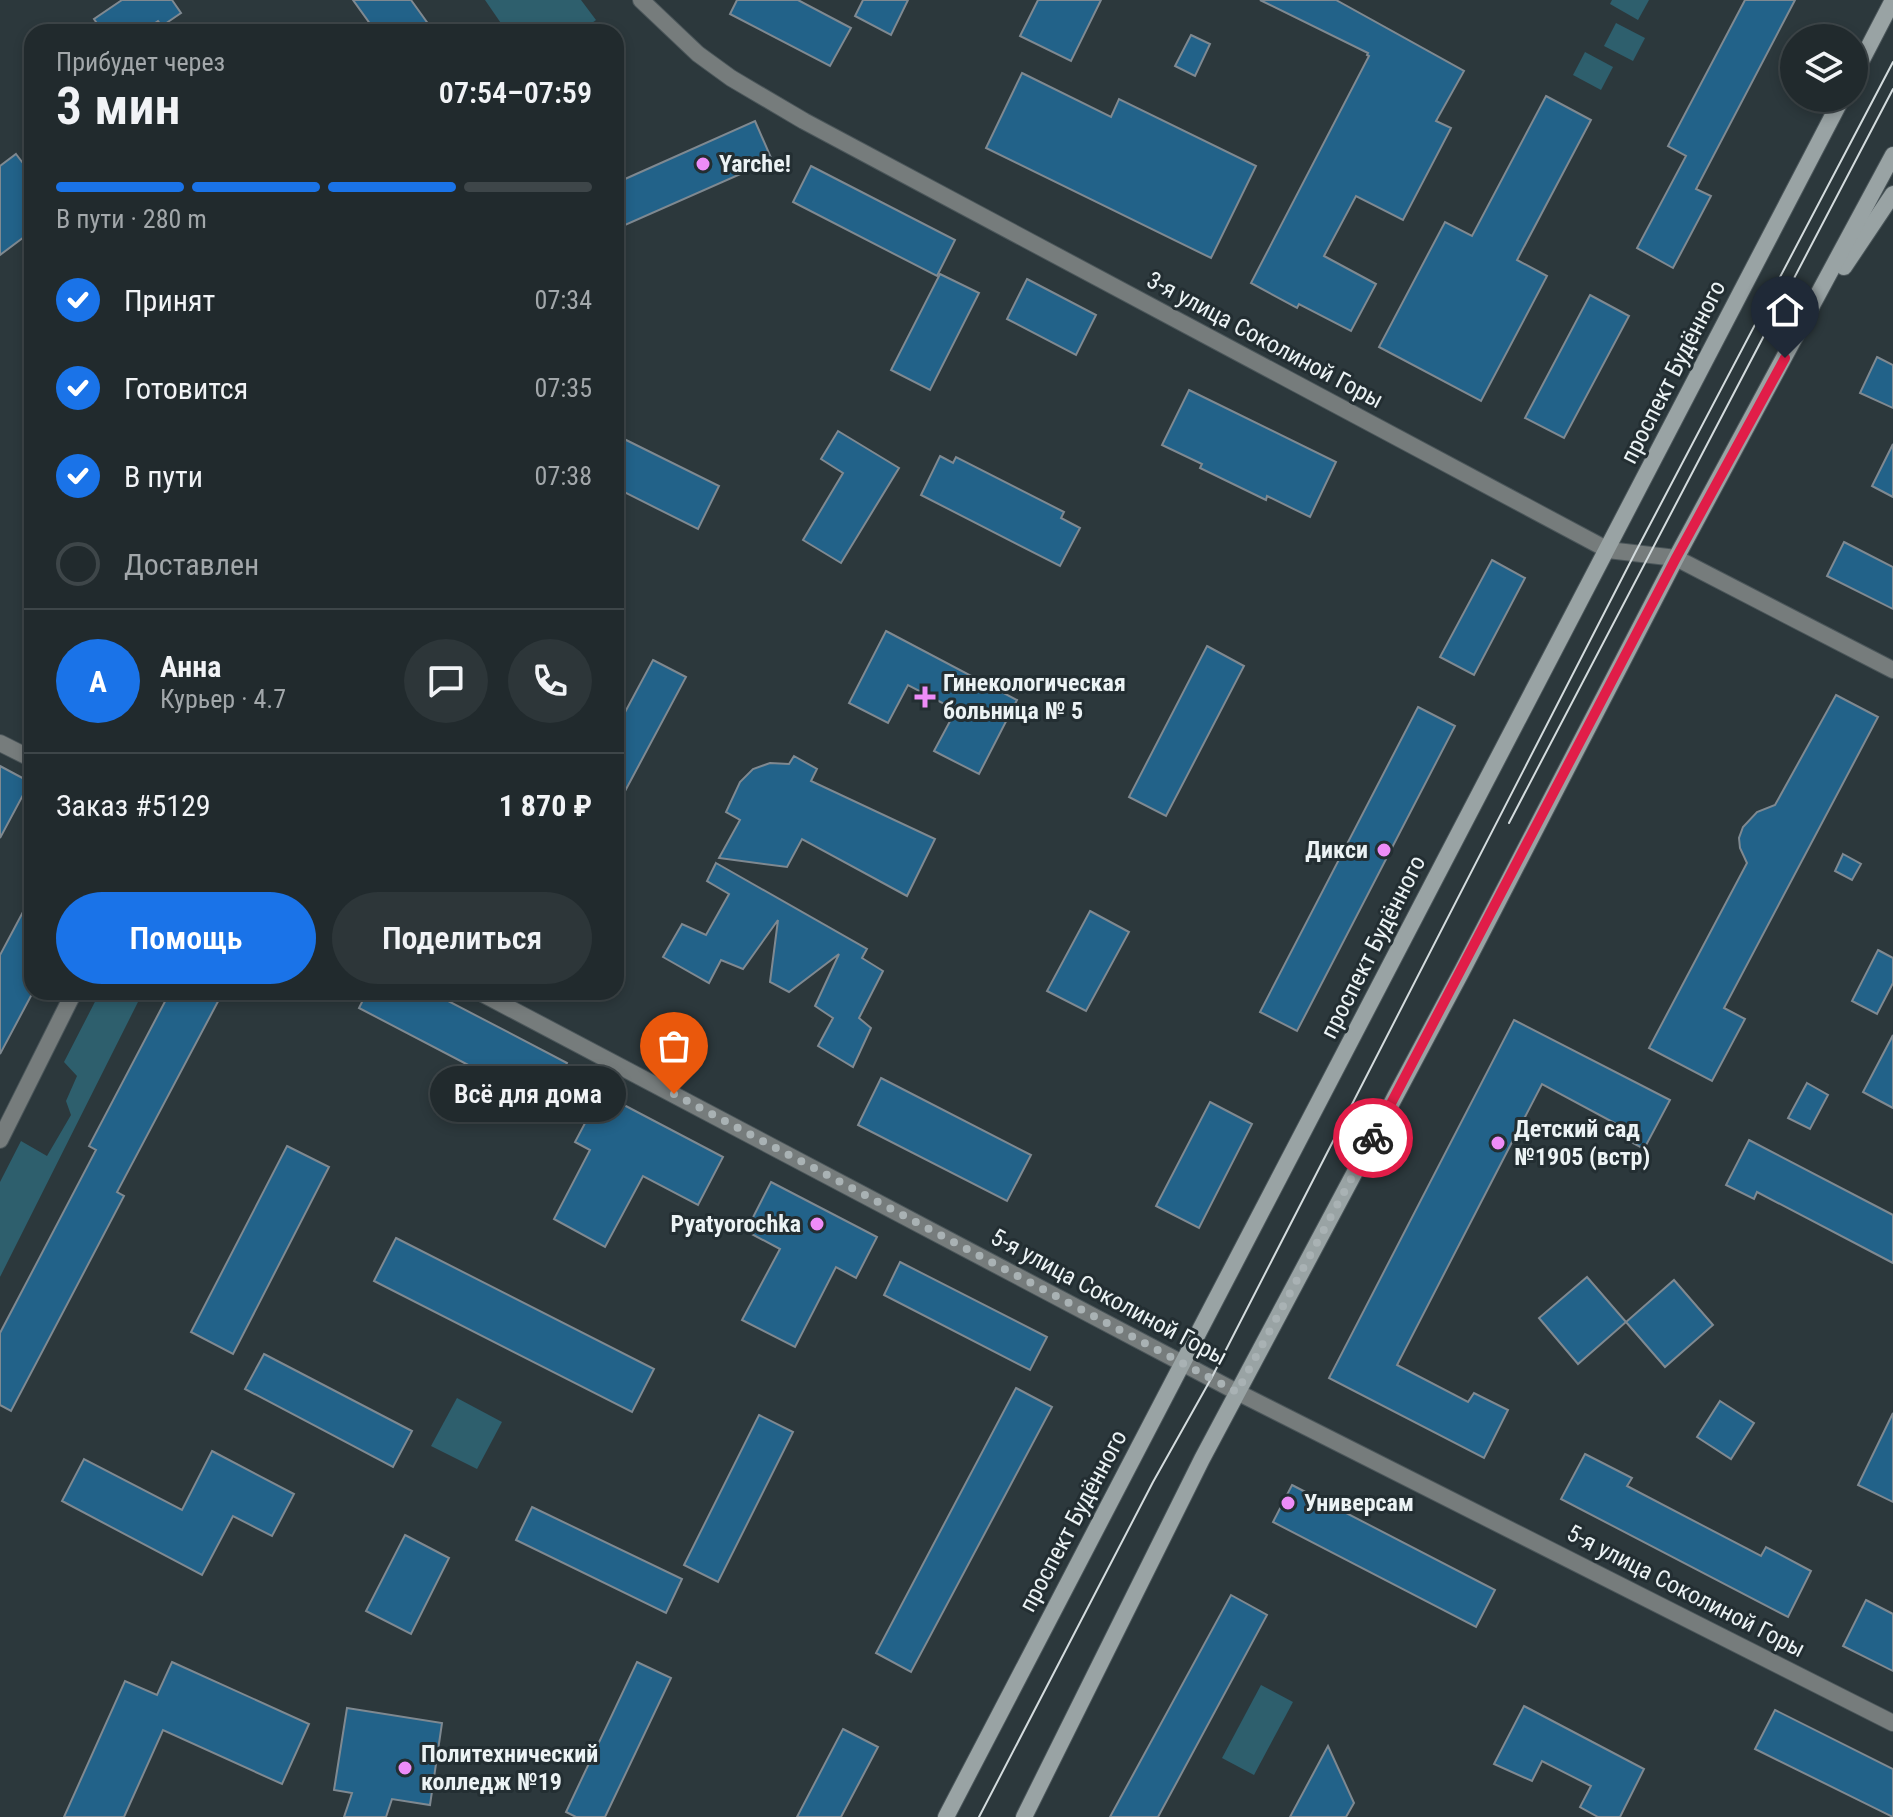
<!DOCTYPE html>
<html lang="ru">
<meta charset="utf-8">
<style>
:root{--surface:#212a2d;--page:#2d3639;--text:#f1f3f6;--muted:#a2a7aa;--line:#3e4649;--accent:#1a73e8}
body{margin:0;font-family:"Roboto Condensed",sans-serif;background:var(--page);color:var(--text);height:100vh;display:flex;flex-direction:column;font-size:30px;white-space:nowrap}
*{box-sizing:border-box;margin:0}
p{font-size:26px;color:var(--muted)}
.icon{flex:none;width:44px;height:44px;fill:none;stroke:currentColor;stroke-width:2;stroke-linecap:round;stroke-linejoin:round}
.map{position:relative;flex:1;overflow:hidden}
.panel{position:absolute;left:24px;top:24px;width:600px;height:976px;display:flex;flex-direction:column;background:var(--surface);border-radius:24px;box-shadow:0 4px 12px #0003,0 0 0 2px var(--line)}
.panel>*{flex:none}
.controls{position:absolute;left:1780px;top:24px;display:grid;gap:16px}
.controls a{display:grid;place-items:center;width:88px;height:88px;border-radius:50%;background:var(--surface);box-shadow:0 4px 12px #0003,0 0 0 2px var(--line);font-size:40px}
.pin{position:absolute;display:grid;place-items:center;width:68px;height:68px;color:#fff;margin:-82px -34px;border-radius:50% 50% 50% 0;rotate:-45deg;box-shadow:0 0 8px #0007}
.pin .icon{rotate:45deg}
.courier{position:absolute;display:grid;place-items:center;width:80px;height:80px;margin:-40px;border:6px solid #e11d48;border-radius:50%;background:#fff;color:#222;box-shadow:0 2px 10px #0007}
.bubble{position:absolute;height:56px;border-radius:28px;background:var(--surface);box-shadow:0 4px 12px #0003,0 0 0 2px var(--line);font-size:26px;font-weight:600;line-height:56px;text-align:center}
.overview em{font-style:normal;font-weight:600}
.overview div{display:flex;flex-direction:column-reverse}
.overview{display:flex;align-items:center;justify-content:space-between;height:136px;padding:0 32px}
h1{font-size:52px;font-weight:600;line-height:60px}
.bar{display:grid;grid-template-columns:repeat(4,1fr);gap:12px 8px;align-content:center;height:96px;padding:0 32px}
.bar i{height:10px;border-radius:6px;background:var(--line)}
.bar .current{background:var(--accent)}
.bar p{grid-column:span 4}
.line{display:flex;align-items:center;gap:20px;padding:0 32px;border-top:2px solid var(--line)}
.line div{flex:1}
.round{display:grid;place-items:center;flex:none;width:84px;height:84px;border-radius:42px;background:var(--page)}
ol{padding:0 32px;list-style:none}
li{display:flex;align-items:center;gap:24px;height:88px}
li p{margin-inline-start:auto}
li .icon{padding:8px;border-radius:50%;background:var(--accent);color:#fff;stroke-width:4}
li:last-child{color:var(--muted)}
li i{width:44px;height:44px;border:4px solid var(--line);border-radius:50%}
.button{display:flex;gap:16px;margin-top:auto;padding:16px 32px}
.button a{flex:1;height:92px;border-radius:48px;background:var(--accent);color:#fff;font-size:32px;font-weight:600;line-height:92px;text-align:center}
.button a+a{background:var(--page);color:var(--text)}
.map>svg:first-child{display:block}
</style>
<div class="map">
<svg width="1893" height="1817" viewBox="0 0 1893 1817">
<rect width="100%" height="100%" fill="#2c383c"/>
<g fill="#2e5f6d">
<path d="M485,0H581L596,20L580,32H507Z"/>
<path d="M1612,0H1649L1638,20L1610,4Z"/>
<path d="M1616,23L1645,38L1633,61L1604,46Z"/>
<path d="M1585,52L1613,67L1601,90L1573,75Z"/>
<path d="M100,992H143L0,1277V1182L21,1141L47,1156L71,1115L66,1101L77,1076L64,1062Z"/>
<path d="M457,1398L502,1422L477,1469L431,1446Z"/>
<path d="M1261,1685L1293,1702L1254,1775L1222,1758Z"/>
</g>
<g fill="#226289" stroke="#7f8991" stroke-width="2">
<path d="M122,0H172L181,13L162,26L158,21L142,32H103L94,19Z"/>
<path d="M353,0H411L434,32H376Z"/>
<path d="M737,0H798L851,28L830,66L730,14Z"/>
<path d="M863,0H908L891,35L855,16Z"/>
<path d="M1038,0H1101L1071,61L1020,36Z"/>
<path d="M1260,0H1336L1464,71L1436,121L1451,128L1403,220L1356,196L1324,256L1376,284L1351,331L1299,304L1297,308L1251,283L1369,56L1367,55L1368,53Z"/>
<path d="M1745,0H1795L1696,189L1711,196L1673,268L1637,248L1686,156L1668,146Z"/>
<path d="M1191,35L1210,44L1195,76L1175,66Z"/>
<path d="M1022,73L1111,117L1119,99L1256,166L1211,258L986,148Z"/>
<path d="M1546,96L1591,120L1517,260L1547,276L1481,401L1379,347L1445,222L1472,236Z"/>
<path d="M755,121L772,160L616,229V183Z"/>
<path d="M16,154L32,175V231L0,255V166Z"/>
<path d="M811,166L955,240L937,276L793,202Z"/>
<path d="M940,274L979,293L930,390L891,370Z"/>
<path d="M1027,279L1096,315L1076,355L1007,319Z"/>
<path d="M1590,295L1629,316L1564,438L1525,418Z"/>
<path d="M1877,357L1893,365V408L1860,393Z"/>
<path d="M1189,390L1336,462L1310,517L1267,496L1266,500L1200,468L1202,464L1162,445Z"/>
<path d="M838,431L899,468L841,563L803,540L843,473L821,459Z"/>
<path d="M616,435L719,486L698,529L616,488Z"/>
<path d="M1893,444V497L1872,486Z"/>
<path d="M940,456L953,463L956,457L1064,512L1061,518L1080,528L1060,566L921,495Z"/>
<path d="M1844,542L1893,567V609L1827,576Z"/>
<path d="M1492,560L1525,578L1474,675L1440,657Z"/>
<path d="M886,631L1017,700L979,774L934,751L956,710L908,685L888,723L849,703Z"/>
<path d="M1207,646L1244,666L1166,816L1129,797Z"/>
<path d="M653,660L686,677L616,808V729Z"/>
<path d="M1836,695L1878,717L1724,1008L1745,1019L1712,1081L1649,1048L1747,863L1740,848L1739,838L1743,827L1757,812L1775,805Z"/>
<path d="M1418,707L1455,726L1297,1031L1260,1012Z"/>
<path d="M794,756L817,769L811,781L935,839L907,896L802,839L787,867L719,858L740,820L726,812L740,782L753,769L770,763L789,764Z"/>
<path d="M0,766L30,782L0,838Z"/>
<path d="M1843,854L1861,864L1852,880L1835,871Z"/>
<path d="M716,863L867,949L862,958L883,971L859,1018L871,1028L853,1067L818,1046L833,1018L815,1006L839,954L789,992L770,982L778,920L743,969L721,960L709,983L663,957L682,924L706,935L729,894L707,881Z"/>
<path d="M32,895V994L0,1054V955Z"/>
<path d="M1090,911L1129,932L1086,1011L1047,991Z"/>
<path d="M1878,950L1893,958V983L1877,1014L1852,1001Z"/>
<path d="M170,992H223L117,1192L124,1196L11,1411L0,1405V1333L96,1150L89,1146Z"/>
<path d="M367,992H431L567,1063L545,1105L359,1008Z"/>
<path d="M1514,1020L1670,1100L1644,1149L1618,1135L1622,1127L1542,1084L1397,1365L1468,1402L1474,1393L1508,1410L1484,1458L1329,1378Z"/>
<path d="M1893,1035V1108L1863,1092Z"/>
<path d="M881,1078L1031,1155L1007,1201L858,1125Z"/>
<path d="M1807,1083L1828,1095L1810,1129L1788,1118Z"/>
<path d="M601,1093L723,1157L698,1205L643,1176L605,1247L554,1219L590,1150L575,1142Z"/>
<path d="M1210,1102L1252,1124L1199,1228L1156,1206Z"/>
<path d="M1749,1140L1893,1215V1263L1757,1192L1754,1199L1726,1185Z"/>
<path d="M287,1146L329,1167L233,1354L191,1332Z"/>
<path d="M771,1182L877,1237L856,1278L836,1267L795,1347L742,1320L780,1249L746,1231Z"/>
<path d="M396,1238L654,1369L632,1412L374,1281Z"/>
<path d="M900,1262L1047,1337L1030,1370L884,1295Z"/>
<path d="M1587,1277L1626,1322L1578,1364L1539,1318Z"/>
<path d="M1674,1280L1713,1325L1665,1367L1626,1322Z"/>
<path d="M264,1354L412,1431L393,1467L245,1389Z"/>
<path d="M1016,1388L1052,1407L911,1672L876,1653Z"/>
<path d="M1720,1401L1754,1423L1731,1459L1697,1437Z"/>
<path d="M1893,1413V1502L1858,1485Z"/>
<path d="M759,1415L793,1432L718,1582L684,1565Z"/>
<path d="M212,1451L294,1494L272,1536L233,1516L202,1575L62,1501L84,1459L182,1510Z"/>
<path d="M1585,1454L1632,1478L1627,1486L1761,1556L1766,1547L1811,1571L1788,1617L1561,1499Z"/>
<path d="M1292,1485L1495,1590L1476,1627L1273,1522Z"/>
<path d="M532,1507L682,1579L666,1613L516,1540Z"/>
<path d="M405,1535L449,1558L411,1634L366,1611Z"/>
<path d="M1231,1595L1267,1615L1158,1817H1110Z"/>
<path d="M1866,1600L1893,1614V1671L1843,1646Z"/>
<path d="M172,1662L309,1724L282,1784L163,1730L124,1817H64L125,1681L157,1695Z"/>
<path d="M637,1662L671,1678L605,1817H576L566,1812Z"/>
<path d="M1524,1706L1644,1769L1620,1817H1598L1580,1807L1591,1786L1542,1761L1532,1781L1494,1764Z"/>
<path d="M347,1708L442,1723L430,1805L392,1799L386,1817H344L352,1793L334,1790Z"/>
<path d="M1775,1710L1893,1769V1817L1755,1749Z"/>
<path d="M843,1729L878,1747L841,1817H797Z"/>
<path d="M1328,1746L1354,1803L1346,1817H1290Z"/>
</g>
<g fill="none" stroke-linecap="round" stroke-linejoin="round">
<defs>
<g id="minor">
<path d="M641,0L698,54L731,78L804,121L1608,550L1676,558L1893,670"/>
<path d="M0,743L32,759"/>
<path d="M479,992L1237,1392L1893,1723"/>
<path d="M0,1140L74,992"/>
</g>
<g id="secondary">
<path d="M1854,75L1893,0"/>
<path d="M1844,267L1893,194"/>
<path d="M946,1817L1842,98"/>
<path d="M1024,1817L1202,1459L1462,971L1676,558L1893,155"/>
</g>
</defs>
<use href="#minor" stroke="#4b565a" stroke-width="18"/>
<use href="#secondary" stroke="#4b565a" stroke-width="18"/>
<use href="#minor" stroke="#767c7c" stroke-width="16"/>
<use href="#secondary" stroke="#99a3a4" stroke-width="16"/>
<g stroke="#d3dbdd" stroke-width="2">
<path d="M1509,823L1893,89"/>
<path d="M979,1817L1153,1482L1212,1377L1635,553L1893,62"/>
</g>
</g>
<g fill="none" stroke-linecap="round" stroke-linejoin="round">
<path stroke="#a9b2b4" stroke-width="8" stroke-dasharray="0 14.4" d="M674,1094L1237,1392L1373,1138"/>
<path stroke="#e11d48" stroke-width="10" d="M1373,1138L1676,558L1785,358"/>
</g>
<g fill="#ee8cf8" stroke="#232e32" stroke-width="3">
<circle cx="703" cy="164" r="8"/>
<path d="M921 685h8v8h8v8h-8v8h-8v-8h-8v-8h8z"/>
<circle cx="1384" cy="850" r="8"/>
<circle cx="1498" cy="1143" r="8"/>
<circle cx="817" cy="1224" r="8"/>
<circle cx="1288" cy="1503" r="8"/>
<circle cx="405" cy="1768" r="8"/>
</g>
<g text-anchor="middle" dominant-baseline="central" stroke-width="6" stroke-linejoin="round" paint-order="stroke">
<g font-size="24" font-weight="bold" fill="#ecf3f5" stroke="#232e32" text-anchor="start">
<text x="719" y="164">Yarche!</text>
<text x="943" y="683">Гинекологическая<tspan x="943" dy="28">больница № 5</tspan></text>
<text x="1368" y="850" text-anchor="end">Дикси</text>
<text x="1514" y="1129">Детский сад<tspan x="1514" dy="28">№1905 (встр)</tspan></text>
<text x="801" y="1224" text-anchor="end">Pyatyorochka</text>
<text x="1304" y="1503">Универсам</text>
<text x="421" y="1754">Политехнический<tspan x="421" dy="28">колледж №19</tspan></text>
</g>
<g font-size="24" fill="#ecf3f5" stroke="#232e32">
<text transform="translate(1265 340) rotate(28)">3-я улица Соколиной Горы</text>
<text transform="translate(1673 372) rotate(-63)">проспект Будённого</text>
<text transform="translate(1373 947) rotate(-63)">проспект Будённого</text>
<text transform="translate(1109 1297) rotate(28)">5-я улица Соколиной Горы</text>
<text transform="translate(1073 1521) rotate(-62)">проспект Будённого</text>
<text transform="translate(1686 1591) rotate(27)">5-я улица Соколиной Горы</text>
</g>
</g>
</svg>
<div class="controls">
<a><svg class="icon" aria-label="layers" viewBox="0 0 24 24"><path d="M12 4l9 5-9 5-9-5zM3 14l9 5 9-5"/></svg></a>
</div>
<div class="pin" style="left:674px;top:1094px;background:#ea580c"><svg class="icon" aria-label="bag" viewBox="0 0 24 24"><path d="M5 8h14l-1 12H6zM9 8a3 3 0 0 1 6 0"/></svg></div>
<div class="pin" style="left:1785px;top:358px;background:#1f2937"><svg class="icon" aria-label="home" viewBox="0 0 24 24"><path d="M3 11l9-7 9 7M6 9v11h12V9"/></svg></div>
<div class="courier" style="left:1373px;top:1138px"><svg class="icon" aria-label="bike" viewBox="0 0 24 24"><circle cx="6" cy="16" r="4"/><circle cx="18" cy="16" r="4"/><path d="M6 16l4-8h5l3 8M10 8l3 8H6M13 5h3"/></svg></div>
<div class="bubble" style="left:430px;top:1066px;width:196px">Всё для дома</div>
<section class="panel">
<div class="overview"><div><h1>3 мин</h1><p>Прибудет через</p></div><em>07:54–07:59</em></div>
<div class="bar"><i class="current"></i><i class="current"></i><i class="current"></i><i></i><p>В пути · 280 m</p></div>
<ol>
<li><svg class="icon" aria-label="check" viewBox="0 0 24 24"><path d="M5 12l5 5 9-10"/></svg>Принят<p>07:34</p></li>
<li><svg class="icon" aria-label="check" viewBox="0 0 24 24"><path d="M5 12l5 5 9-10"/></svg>Готовится<p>07:35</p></li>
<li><svg class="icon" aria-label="check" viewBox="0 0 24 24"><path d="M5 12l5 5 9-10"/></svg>В пути<p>07:38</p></li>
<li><i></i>Доставлен</li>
</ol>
<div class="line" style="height:144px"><b class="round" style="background:var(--accent);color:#fff">А</b><div><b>Анна</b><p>Курьер · 4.7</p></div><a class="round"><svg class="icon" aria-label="chat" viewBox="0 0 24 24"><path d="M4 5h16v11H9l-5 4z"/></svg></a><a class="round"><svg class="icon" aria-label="phone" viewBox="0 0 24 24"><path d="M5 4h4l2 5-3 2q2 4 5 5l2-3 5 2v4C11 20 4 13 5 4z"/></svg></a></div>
<div class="line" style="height:104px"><div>Заказ #5129</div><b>1 870 ₽</b></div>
<div class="button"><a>Помощь</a><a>Поделиться</a></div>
</section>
</div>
